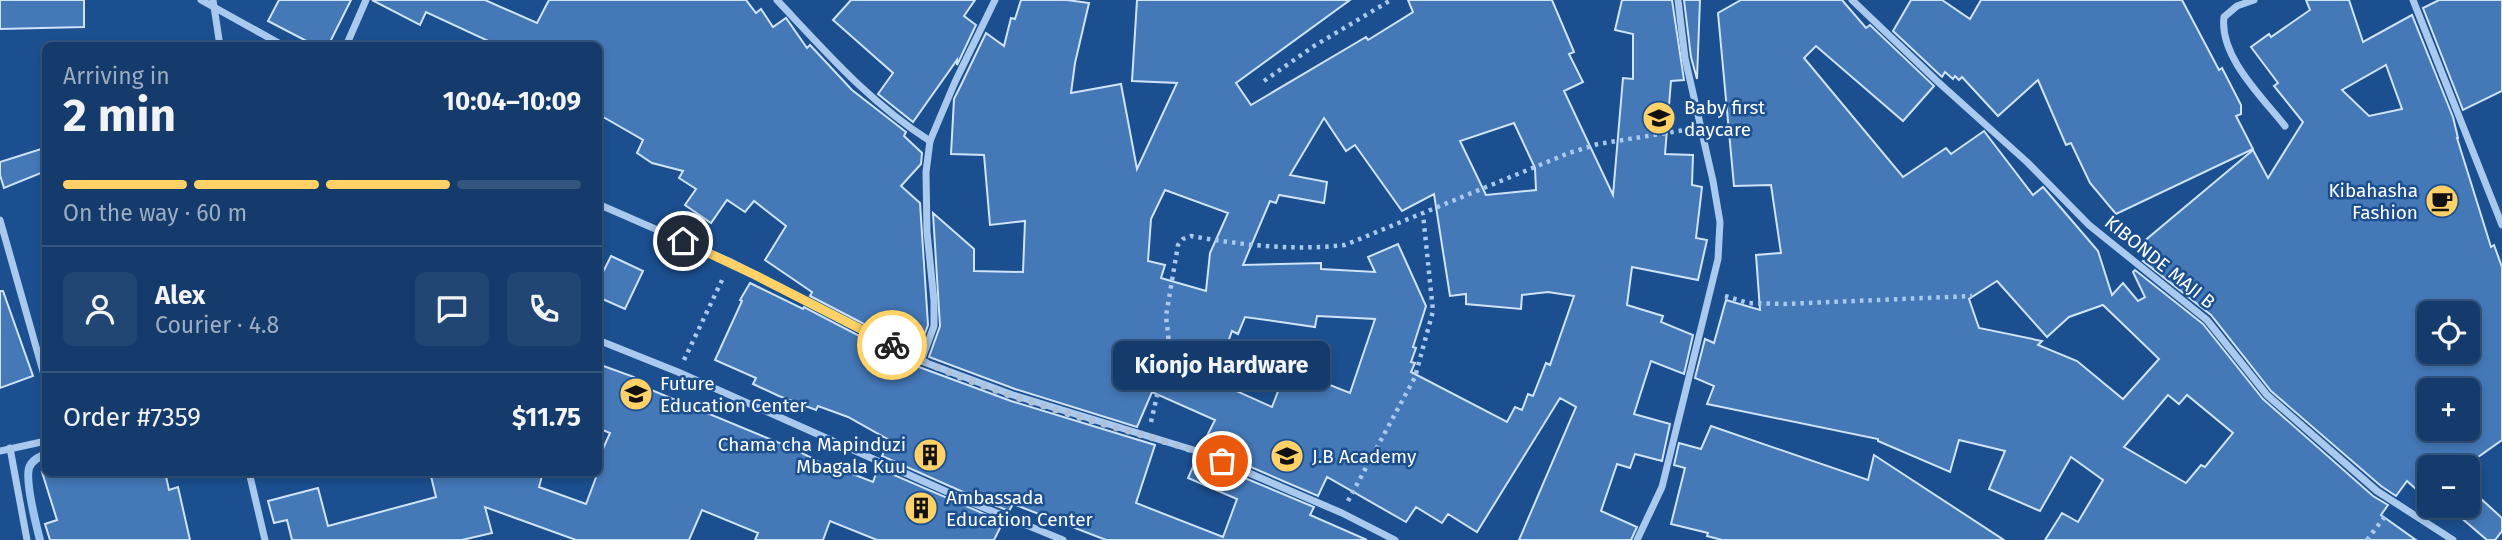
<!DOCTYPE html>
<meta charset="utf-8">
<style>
:root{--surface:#143b6b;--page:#214673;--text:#f1f3f6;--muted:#9dadc1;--line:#33557e;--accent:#ffd166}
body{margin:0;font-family:"Fira Sans",sans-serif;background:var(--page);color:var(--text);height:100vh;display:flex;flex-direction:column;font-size:26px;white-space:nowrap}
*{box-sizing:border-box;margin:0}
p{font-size:23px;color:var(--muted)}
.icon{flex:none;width:38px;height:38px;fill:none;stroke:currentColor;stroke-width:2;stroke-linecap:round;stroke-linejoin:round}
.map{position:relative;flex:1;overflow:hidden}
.details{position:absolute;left:42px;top:42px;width:560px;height:434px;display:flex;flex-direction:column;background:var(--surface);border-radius:10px;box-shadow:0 4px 10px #0003,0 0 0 2px var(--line)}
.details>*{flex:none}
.buttons{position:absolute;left:2417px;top:301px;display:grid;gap:14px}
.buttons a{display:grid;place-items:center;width:63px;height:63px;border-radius:10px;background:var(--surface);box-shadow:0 4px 10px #0003,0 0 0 2px var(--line);font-size:35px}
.pin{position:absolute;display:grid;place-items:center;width:60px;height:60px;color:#fff;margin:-30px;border:4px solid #fff;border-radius:50%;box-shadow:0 2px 7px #0007}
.courier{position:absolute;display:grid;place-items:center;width:70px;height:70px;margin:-35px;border:5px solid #ffd166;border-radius:50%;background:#fff;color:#222;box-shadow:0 2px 9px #0007}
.bubble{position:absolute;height:49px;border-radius:10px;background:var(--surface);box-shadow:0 4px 10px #0003,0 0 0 2px var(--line);font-size:23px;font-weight:700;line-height:49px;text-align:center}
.summary em{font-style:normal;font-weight:700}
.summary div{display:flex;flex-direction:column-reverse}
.summary{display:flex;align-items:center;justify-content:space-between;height:119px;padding:0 21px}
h1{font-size:46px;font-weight:700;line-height:52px}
.bar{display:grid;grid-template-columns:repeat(4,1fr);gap:10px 7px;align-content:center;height:84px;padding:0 21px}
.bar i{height:9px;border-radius:5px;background:var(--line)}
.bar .selected{background:var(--accent)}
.bar p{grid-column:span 4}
.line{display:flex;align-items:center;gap:18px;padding:0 21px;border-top:2px solid var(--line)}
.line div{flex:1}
.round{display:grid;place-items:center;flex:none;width:74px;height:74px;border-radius:10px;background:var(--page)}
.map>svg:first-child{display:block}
</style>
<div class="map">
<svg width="2502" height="540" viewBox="0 0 2502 540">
<rect width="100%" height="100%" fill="#1b4f8f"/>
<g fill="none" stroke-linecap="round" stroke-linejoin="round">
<path stroke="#9cc4f0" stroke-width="8" d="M40,540C36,524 25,483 29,468C32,460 39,457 46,454"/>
</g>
<g fill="#4478b7" stroke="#cfe3fa" stroke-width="2" fill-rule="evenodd">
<path d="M0,0H84V27L0,29Z"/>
<path d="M279,0H351L328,46H316L268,21Z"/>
<path d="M372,0H485L537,23L549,0H746L756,13L761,9L773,27L786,18L807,48L810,45L852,90L906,132L904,136L922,153L921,164L901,186L920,203L928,325L918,352L810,296L812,292L765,260L786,226L754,201L745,212L727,200L711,223L685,205L696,189L679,178L683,171L652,163L637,153L643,140L598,114V46H499L426,12L420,25Z"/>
<path d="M851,0H975L964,16L976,25L957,65V60L913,122L878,94L893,73L833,20Z"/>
<path d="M1021,0H1067L1089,3L1075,63L1071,93L1121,84L1137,169L1177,83L1132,81L1137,0H1350L1236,83L1251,105L1366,37L1368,40L1413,12L1408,0H1552L1574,52L1569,54L1583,82L1564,91L1613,195L1623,78L1633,79V34L1615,30L1622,0H1672L1684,80L1671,81L1665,154L1693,155L1692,185L1702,187L1696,238L1707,240L1698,280L1632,267L1627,305L1663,316L1661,322L1693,335L1684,374L1651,361L1634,414L1670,424L1662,461L1635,454L1630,468L1617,464L1601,511L1637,527L1631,540H1519L1576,407L1560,398L1477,532L1448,514L1442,523L1416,507L1406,522L1327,477L1318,496L1202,446L1215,420L1152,392L1137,427L1015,389L929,357L940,326L933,213L974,249V271L1023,272L1025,221L990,225L984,155L951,154L954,99L961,85L986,33L1004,46L1011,18L1015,19ZM1324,118L1346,151L1355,145L1402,211L1434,194L1450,296L1466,294V304L1521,309L1522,295L1548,292L1574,296L1550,365L1546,363L1533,396L1528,394L1522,410L1515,407L1507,422L1411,372L1415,363L1411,362L1416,348L1413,347L1426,306L1398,244L1368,257L1375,272L1321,269V263L1243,265L1270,201L1276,203L1279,195L1324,203L1327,182L1290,175ZM1514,123L1535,168L1536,190L1486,195L1460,141ZM1165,190L1228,213L1210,253L1206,291L1161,278L1165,265L1148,261L1151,219ZM1317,316L1375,319L1350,393L1287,368L1272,407L1214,381L1232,331L1238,334L1245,317L1315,327Z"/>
<path d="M1684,0H1700L1697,79L1691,57Z"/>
<path d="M1741,0H1842L1866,28L1870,25L1934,86L1903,121L1816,46L1804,58L1903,177L1946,148L1951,154L1984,131L2033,195L2043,187L2098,251L2112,295L2123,283L2138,301L2145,297L2133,272L2135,270L2203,324L2263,399L2373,496L2388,505L2381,515L2416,540H2045L2062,513L2078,522L2103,480L2071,457L2040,511L1989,489L2005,451L1959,440L1950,472L1878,441V439L1707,404L1714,386L1695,378L1705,339L1714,343L1726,300L1760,310L1756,255L1781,253L1771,185L1734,186L1718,13ZM1997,281L2047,337L2069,317L2103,305L2159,359L2123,399L2077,361L2038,345L2042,341L1979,328L1969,299ZM2168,395L2179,404L2187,395L2233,433L2205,467L2201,465L2186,483L2124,447Z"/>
<path d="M1911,0H1942L1970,19L1981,0H2182L2219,70L2222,68L2241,105V114L2236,116L2253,149L2116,214L2090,183L2071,143L2066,145L2038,80L1998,116L1962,77L1959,80L1955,76L1953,79L1945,72L1942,77L1893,31Z"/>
<path d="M2306,0H2349L2363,42L2412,15L2453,117L2458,138H2457L2491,247L2494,245L2502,267V440L2464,467H2429V501L2407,481L2396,496L2381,486L2271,391L2211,315L2143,261L2150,253L2142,243L2253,150L2268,178L2303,122L2274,86L2278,83L2251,47L2269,34L2271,37L2310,10ZM2386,65L2402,109L2369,116L2342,90ZM2429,313H2468V352H2429ZM2429,390H2468V429H2429Z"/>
<path d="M2439,0H2502V91L2463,110L2423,8Z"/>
<path d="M41,149L46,171L4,188L0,175V162Z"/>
<path d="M611,256L643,271L625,309L598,297V282Z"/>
<path d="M750,283L803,309L804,307L919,367L1011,401L1155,445L1136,503L1223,537L1237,499L1188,478L1197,458L1314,507L1310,515L1367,540H1106L1013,504L1009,511L972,496L882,456L889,440L848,417L818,406L816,410L779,396L753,384L756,378L715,360L742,301L740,300Z"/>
<path d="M0,291H3L33,376L0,388Z"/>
<path d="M598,364L634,377L632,382L794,449L831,468L832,466L873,482L878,468L1003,522L994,540H877L830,521L823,540H755L758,533L702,510L689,540H576L485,507L492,533L462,540H292L287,520L274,523L268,501L318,488L328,526L436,497L430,472H543L539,487L586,504L598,472V460L610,433L598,428Z"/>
<path d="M1711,426L1868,480L1874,455L2004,540H1722L1707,536L1708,533L1671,524L1685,468L1674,465L1679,443L1701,449Z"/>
<path d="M42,472H165L169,490L178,487L190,540H50L45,524L57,520Z"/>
<path d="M2468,487L2502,518V531L2495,540H2487L2452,510L2446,517L2434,506H2468Z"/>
</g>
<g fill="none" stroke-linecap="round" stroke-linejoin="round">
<g stroke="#a9c9ee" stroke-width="4.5" stroke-dasharray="3.5 5" stroke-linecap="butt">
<path d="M1264,81L1314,46L1391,0"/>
<path d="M1725,296L1748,303L1784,304L1972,296"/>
<path d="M684,360L724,276"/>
<path d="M1151,422L1169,343L1166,316L1178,245L1183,239L1191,236C1243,245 1292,251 1345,245L1569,153L1598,144L1685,130"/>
<path d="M1348,501L1415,377L1433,311L1423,214"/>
<path d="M2367,540L2386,515"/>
</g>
<g stroke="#a9c9ee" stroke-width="7">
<path d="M201,0L284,46"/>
<path d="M213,0L220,46"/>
<path d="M777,0C826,52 869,102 930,141"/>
<path d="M1852,0L1937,81L2027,162L2089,225L2207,320L2267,395L2377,491L2453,540"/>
<path d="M2254,0L2237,6L2224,17C2219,56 2262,97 2285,126"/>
<path d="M2413,0L2502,225"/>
<path d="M346,46L366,0"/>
<path d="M598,204L731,262L921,361L1013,395L1200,452L1342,513L1395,540"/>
<path d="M0,220L46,382"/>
<path d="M598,340L678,372L970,502L1063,540"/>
<path d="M921,361L934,326V301L927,232L926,172L930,141L955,82L995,0"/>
<path d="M10,448L27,540"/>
<path d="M0,451L46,441"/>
<path d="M249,472L265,540"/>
<path d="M1637,540L1662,487L1718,259L1720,222L1713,181L1685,58L1678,0"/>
</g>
</g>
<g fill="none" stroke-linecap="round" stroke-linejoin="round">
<path stroke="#afc1d8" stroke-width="7" stroke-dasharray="0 12.6" d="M892,345C954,379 1025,401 1093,421C1137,434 1180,444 1222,461"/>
<path stroke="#ffd166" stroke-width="9" d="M683,241L755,275L892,345"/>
</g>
<defs>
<symbol id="school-disc" viewBox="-11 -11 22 22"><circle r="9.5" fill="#ffd166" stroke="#1b4f8f"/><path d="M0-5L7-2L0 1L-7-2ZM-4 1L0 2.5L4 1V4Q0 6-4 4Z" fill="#111"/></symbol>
<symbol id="cafe-disc" viewBox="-11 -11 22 22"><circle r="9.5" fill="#ffd166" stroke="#1b4f8f"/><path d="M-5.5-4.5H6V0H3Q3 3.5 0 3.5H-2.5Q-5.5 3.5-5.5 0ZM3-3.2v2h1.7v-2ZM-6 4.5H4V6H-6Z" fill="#111"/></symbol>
<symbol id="building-disc" viewBox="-11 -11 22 22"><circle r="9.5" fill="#ffd166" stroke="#1b4f8f"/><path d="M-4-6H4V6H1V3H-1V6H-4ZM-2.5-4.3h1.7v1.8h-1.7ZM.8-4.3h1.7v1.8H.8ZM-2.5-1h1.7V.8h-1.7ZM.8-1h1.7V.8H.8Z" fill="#111"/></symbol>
</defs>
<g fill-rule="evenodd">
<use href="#school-disc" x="1640" y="99" width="38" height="38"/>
<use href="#cafe-disc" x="2423" y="182" width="38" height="38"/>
<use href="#school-disc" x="617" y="375" width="38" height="38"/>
<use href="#building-disc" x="911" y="436" width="38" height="38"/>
<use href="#school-disc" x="1268" y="437" width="38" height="38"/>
<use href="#building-disc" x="902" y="489" width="38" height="38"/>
</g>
<g text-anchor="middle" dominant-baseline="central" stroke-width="5" stroke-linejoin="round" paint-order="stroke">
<g font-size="19" fill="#fff" stroke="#1b4f8f" text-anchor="start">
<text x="1684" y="107">Baby first<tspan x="1684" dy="22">daycare</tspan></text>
<text x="2418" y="190" text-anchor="end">Kibahasha<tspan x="2418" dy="22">Fashion</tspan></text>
<text x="660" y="383">Future<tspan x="660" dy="22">Education Center</tspan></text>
<text x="906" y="444" text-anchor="end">Chama cha Mapinduzi<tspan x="906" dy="22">Mbagala Kuu</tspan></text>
<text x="1312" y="456">J.B Academy</text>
<text x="946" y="497">Ambassada<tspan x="946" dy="22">Education Center</tspan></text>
</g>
<g font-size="19" fill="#fff" stroke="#1b4f8f">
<text transform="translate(2160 262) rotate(39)">KIBONDE MAJI B</text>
</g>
</g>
</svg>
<div class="buttons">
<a><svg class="icon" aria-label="locate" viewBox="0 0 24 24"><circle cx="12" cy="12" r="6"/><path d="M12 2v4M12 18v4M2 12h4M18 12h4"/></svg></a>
<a>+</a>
<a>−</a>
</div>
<div class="pin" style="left:1222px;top:461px;background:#ea580c"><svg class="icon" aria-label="bag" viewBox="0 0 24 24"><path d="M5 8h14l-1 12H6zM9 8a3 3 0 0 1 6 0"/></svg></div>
<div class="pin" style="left:683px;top:241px;background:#1f2937"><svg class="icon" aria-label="home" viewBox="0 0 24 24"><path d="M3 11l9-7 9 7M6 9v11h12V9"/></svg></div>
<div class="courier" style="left:892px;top:345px"><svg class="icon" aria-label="bike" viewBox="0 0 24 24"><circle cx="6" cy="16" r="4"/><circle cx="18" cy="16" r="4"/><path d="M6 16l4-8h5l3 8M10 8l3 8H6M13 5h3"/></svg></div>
<div class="bubble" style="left:1113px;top:341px;width:217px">Kionjo Hardware</div>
<section class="details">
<div class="summary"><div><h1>2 min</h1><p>Arriving in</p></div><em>10:04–10:09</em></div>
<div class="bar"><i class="selected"></i><i class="selected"></i><i class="selected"></i><i></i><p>On the way · 60 m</p></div>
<div class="line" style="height:126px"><a class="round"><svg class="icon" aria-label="person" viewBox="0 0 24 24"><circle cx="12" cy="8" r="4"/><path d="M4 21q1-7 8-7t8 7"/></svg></a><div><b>Alex</b><p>Courier · 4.8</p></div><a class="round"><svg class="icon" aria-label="chat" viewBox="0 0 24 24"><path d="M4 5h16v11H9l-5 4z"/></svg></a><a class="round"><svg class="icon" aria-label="phone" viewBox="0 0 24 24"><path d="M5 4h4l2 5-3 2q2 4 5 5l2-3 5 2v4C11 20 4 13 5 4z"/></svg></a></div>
<div class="line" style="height:91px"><div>Order #7359</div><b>$11.75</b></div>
</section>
</div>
